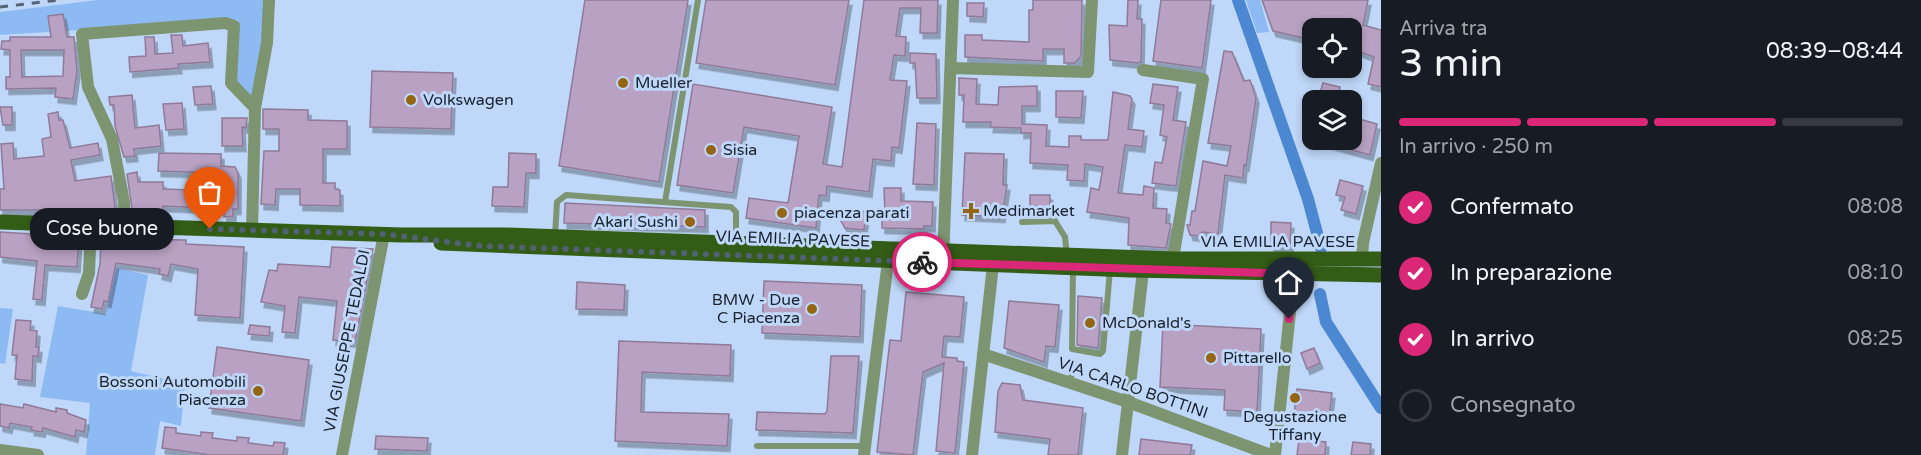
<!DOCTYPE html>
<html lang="it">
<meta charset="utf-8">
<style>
:root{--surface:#171b24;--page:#242831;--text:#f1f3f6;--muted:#9ea1a6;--line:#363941;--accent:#db2777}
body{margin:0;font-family:"Varela Round",sans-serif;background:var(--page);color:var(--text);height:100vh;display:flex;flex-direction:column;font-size:22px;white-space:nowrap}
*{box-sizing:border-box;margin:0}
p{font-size:20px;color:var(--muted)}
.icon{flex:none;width:33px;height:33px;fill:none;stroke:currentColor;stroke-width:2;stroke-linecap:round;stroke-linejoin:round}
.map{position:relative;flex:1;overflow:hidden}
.side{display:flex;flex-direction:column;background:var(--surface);width:540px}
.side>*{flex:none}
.buttons{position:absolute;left:1302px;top:18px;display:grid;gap:12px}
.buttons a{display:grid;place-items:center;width:60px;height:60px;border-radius:12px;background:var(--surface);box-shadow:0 3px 9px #0003;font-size:30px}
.pin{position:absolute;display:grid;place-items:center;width:51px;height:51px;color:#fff;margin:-62px -26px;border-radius:50% 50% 50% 0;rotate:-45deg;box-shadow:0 0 6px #0007}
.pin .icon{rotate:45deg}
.courier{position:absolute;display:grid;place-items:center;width:60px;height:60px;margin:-30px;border:4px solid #db2777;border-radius:50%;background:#fff;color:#222;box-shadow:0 2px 8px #0007}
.bubble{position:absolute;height:42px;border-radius:18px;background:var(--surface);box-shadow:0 3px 9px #0003;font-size:20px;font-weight:600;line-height:42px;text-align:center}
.head em{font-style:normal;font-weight:600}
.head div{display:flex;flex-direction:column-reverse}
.head{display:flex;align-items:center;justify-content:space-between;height:102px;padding:0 18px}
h1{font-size:39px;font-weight:600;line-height:45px}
.bar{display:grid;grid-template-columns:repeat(4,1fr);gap:9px 6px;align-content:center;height:72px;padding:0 18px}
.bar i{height:8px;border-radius:4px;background:var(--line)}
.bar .active{background:var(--accent)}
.bar p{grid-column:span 4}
ol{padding:0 18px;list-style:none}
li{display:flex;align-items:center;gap:18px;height:66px}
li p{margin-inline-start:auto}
li .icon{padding:6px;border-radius:50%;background:var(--accent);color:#fff;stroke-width:4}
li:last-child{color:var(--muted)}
li i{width:33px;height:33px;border:3px solid var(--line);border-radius:50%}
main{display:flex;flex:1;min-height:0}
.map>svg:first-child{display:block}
</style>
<main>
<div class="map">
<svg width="1381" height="455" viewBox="0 0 1381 455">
<defs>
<filter id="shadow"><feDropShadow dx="3" dy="5.5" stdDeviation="0" flood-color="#0004"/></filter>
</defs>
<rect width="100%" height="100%" fill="#bfd7f8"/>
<g fill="#8ebaf4">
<path d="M98,0H263L264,22L254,109L232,83L238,20L0,35V12Z"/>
<path d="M1246,0H1260L1269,32L1257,33Z"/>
<path d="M116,268L148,275L131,371L185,384L181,426L160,421L155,455H86L90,403L40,397L58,306L106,314Z"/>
<path d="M0,308L13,309L5,364L0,363Z"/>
</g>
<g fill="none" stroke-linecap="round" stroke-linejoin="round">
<g stroke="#4c87d2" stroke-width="12">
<path d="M1238,0L1308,199L1321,248"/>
<path d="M1320,294L1326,322L1381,408"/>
</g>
</g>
<g fill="#b8a1c2" stroke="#8f7a99" stroke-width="1.5" fill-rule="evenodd" filter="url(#shadow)">
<path d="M585,0H688L659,182L559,166Z"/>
<path d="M706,0H849L835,85L696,63Z"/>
<path d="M864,0H938L937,33H920L921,8H900L896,36L906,37L905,56L894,55L890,80L907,81L899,148L892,147L891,161L873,159L869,192L827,186L826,196L819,195L816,228L746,218L749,198L788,203L799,136L744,127L733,193L677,185L693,84L832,107L823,164L842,167Z"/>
<path d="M1033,0H1082L1081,56L1075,63H1064V49H1043V61L965,57V35H982V40L1029,42V10H1033Z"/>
<path d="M1128,0H1138L1137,19H1142L1141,62L1138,63L1110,60L1109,25L1127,26Z"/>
<path d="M1161,0H1211L1202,68L1153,61Z"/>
<path d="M1262,0H1368L1363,25L1381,30V87L1368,84L1374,57L1352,49V28H1312V40L1273,31Z"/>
<path d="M967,3H984L983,17L967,16Z"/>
<path d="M63,14L67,37H74L75,49L77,71L73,99L55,97L56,88L6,89V77H10V50L1,49L2,41H10V37H51L48,16ZM21,50H64L63,76L22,77Z"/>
<path d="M171,35H182L183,46L208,43L210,62L178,64L179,68L130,72L129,57L146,56L145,37H154L155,54L173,53Z"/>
<path d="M1224,51L1232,52L1244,81L1250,80L1256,98L1246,166L1244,165L1243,178L1225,175L1218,234L1202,232L1198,236L1190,235L1187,225H1190L1192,211H1195L1203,161L1227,166L1231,146L1208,143Z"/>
<path d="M910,53L936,54L937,98H917L915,63H910Z"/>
<path d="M372,71L453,73L451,129L370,127Z"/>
<path d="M959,78L977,79L976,104L998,105L999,87L1037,86V106H1022V124L1047,125L1046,146L1069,147V136H1081V140H1108L1113,92L1130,96L1132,99L1128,129L1144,131L1142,147L1125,145L1118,193L1143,195L1144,186L1154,188L1153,208L1167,209L1166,223L1171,224L1166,248L1128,245L1129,218L1087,212L1091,188L1099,190L1103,167L1085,164L1084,181L1067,180L1068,165L1030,163L1031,133H1021V128L990,127L991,122H963L964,95H959Z"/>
<path d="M1323,83L1340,87L1338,100H1328L1330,94L1320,93Z"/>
<path d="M1153,84L1178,87L1173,120L1186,122L1176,186L1152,183L1155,162L1162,163L1167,137L1160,135L1164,105L1150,103Z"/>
<path d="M211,86L213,104L195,105L193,87Z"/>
<path d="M1056,91H1083L1081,118L1056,117Z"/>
<path d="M132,95L135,128L159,125L161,146L134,149L135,156L124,157L115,126L114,105H110L109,97Z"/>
<path d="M182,103L184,129L166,130L163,104Z"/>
<path d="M0,107H12V125H3Z"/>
<path d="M263,109L308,110V120L347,121V149H323V183H335V189L340,190V206L300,205V189H276L275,205L261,204L264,151H279V129H263Z"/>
<path d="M58,112L59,120H63L70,148L98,143L100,155L71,160L75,181L111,176L116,215H77L76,210H0V189H4L1,144L13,143L14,159L44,156L42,139L51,137L48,114Z"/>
<path d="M1352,117L1377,124L1370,155L1323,142V140H1352Z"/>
<path d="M222,118H247L246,128L242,127L243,146H222Z"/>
<path d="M917,123L936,124L934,185L913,184Z"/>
<path d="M159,153L221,154V166L235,167L238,173V209H233V216L224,217V209L163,206L162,217L133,216L127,174L137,172L138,182H163V189L218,191V173L158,171Z"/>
<path d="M509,153L536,154V173H526L524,207L492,206L493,187H508Z"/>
<path d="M965,153L1004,154L1003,185H1007L1002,217L962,215Z"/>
<path d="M1340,180L1363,186L1356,214L1341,210L1345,197L1336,195Z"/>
<path d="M884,188H901V201L933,202L932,226H924V229L882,228V214H885Z"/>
<path d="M1030,195H1050V206H1054V216H1038L1039,206H1030Z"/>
<path d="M565,203L705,210V227L564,223Z"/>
<path d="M842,209L866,212L864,230L845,228L841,221Z"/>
<path d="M1271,222L1291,223L1290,247L1271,246Z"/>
<path d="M0,232L79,237L77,267L45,265L42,300L33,299L37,261L0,257Z"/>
<path d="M131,239L186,240V244L244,247L240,318L195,315L198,269L171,264L168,276L159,274L160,269L116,263L108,302L104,301L102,309L91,307L100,264L101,241Z"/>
<path d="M332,247L373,249L355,342L333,340L337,301L299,297L295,333L282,332L285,306L261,302L269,270L277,271L278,264L330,267Z"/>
<path d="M764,281L862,285L860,337L762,333Z"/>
<path d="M577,282L625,285L624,310L576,309Z"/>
<path d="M906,292L964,297L960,337L944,336L942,357L957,358V361L964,362L955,453L936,451L944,363L923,372L913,455L877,452L890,340L901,341Z"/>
<path d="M1078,296L1102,298L1098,348L1077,345Z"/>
<path d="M1009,301L1059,305L1055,347L1046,346L1044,362L1004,348Z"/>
<path d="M16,320L31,321L30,330L37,331L36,347H39L38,357L33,356L32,381L15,379L17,355H12Z"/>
<path d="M1163,324L1261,329L1257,412L1224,410L1225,390L1160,387Z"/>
<path d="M250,325L270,327L269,336L248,334Z"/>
<path d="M619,341L731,345L730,376L642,372L641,412L729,414L727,446L615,441Z"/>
<path d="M217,347L309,360L301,421L209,408Z"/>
<path d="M1314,348L1320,363L1307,369L1301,353Z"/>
<path d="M831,356H859L853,433L756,430L757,412L825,414L827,411Z"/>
<path d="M1002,383L1020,385L1023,400L1083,408L1078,455H1048L1050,439L995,432L998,391Z"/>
<path d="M1297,389L1332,393L1329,418L1294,414Z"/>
<path d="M0,404L23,408L24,404L56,412V408L67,410V413L86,420L84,432L76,430L75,437L43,428L42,432L31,430L32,427L10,423L9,428L0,426Z"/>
<path d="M165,427L176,428V433L201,436V432L213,433L212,438L237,441V437L249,438L248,443L273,446L274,442L285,443L283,455H210L162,448Z"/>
<path d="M376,436L428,438L427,451L375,449Z"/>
<path d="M1141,439L1192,445L1190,455H1139Z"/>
<path d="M1299,439L1326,442L1325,455H1297Z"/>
<path d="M1353,442L1371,444L1370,455H1351Z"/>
</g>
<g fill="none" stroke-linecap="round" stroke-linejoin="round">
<g stroke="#7d9471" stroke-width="6">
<path d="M665,202L698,0"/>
<path d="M1022,222L1055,221L1065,237L1067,255"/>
<path d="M555,236L557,202L566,195L731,207L736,212V242"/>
<path d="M1073,268L1072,349L1100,354L1103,351L1110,270"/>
<path d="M1070,383L1073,367"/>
<path d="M757,446H865"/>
</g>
<g stroke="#7d9471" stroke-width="12">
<path d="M951,68L1088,72L1092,0"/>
<path d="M1143,70L1203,79L1173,259"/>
<path d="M125,226L124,202L112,139L88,87L82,34L225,23L234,26L231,83L255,108"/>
<path d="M252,230L255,108L267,43L269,0"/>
<path d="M943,260L953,0"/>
<path d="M1362,260L1363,243L1381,163"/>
<path d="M82,294L89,273L91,225"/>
<path d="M983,354L1128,402L1271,455"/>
<path d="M0,450L38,455"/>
<path d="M342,455L384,234"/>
<path d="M864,455L888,261"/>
<path d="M972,455L994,256"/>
<path d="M1122,455L1143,271"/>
<path d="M1275,455L1294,274"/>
</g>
<g stroke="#335d16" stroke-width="15">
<path d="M0,222L402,235H506L1173,259H1381"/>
<path d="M441,243L1130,270L1381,275"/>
</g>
<path stroke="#546376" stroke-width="3" stroke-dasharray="8 8" stroke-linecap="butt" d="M0,7L59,0"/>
</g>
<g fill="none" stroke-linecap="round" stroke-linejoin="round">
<path stroke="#536175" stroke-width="6" stroke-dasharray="0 10.8" d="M210,229L384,234L481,246L922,262"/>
<path stroke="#db2777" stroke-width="8" d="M922,262L1294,274L1289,319"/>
</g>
<g fill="#946614" stroke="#bfd7f8" stroke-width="2">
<circle cx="623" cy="83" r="6"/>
<circle cx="411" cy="100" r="6"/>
<circle cx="711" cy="150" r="6"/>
<path d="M968 202h6v6h6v6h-6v6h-6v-6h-6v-6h6z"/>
<circle cx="782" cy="213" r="6"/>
<circle cx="690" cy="222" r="6"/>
<circle cx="812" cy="309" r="6"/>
<circle cx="1090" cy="323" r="6"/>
<circle cx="1211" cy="358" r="6"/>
<circle cx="258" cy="391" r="6"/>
<circle cx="1295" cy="398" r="6"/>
</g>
<g text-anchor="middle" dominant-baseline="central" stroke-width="6" stroke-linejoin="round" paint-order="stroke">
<g font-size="16" fill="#19222e" stroke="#bfd7f8" text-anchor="start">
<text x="635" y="83">Mueller</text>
<text x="423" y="100">Volkswagen</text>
<text x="723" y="150">Sisia</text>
<text x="983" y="211">Medimarket</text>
<text x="794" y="213">piacenza parati</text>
<text x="678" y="222" text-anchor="end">Akari Sushi</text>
<text x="800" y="300" text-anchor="end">BMW - Due<tspan x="800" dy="18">C Piacenza</tspan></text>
<text x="1102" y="323">McDonald's</text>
<text x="1223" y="358">Pittarello</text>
<text x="246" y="382" text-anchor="end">Bossoni Automobili<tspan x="246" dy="18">Piacenza</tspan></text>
<text x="1295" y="417" text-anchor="middle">Degustazione<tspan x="1295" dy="18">Tiffany</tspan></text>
</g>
<g font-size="16" fill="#19222e" stroke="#bfd7f8">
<text transform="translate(793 239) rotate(2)">VIA EMILIA PAVESE</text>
<text x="1278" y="242">VIA EMILIA PAVESE</text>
<text transform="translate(347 341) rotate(-79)">VIA GIUSEPPE TEDALDI</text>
<text transform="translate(1133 388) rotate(19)">VIA CARLO BOTTINI</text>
</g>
</g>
</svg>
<div class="buttons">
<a><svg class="icon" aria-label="locate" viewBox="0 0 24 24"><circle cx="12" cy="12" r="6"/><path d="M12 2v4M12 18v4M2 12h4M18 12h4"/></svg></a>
<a><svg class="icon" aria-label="layers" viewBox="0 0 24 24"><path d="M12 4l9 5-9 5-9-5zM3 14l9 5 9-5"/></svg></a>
</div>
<div class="pin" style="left:210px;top:229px;background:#ea580c"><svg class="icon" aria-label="bag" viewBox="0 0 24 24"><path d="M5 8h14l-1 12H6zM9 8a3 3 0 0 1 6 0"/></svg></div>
<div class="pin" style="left:1289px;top:319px;background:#1f2937"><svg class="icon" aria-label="home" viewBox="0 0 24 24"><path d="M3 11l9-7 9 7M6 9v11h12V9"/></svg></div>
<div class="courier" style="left:922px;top:262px"><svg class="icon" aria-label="bike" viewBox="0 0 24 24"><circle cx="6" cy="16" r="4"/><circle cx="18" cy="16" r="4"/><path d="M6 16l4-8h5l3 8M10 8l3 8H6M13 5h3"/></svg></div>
<div class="bubble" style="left:30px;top:208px;width:144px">Cose buone</div>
</div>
<section class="side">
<div class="head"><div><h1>3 min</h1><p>Arriva tra</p></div><em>08:39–08:44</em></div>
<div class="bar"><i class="active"></i><i class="active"></i><i class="active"></i><i></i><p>In arrivo · 250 m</p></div>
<ol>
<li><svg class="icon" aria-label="check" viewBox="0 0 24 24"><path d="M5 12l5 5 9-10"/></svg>Confermato<p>08:08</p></li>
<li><svg class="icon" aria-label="check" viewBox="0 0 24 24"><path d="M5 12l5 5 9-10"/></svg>In preparazione<p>08:10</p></li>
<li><svg class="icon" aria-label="check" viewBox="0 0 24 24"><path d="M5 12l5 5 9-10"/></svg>In arrivo<p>08:25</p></li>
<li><i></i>Consegnato</li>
</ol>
</section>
</main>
